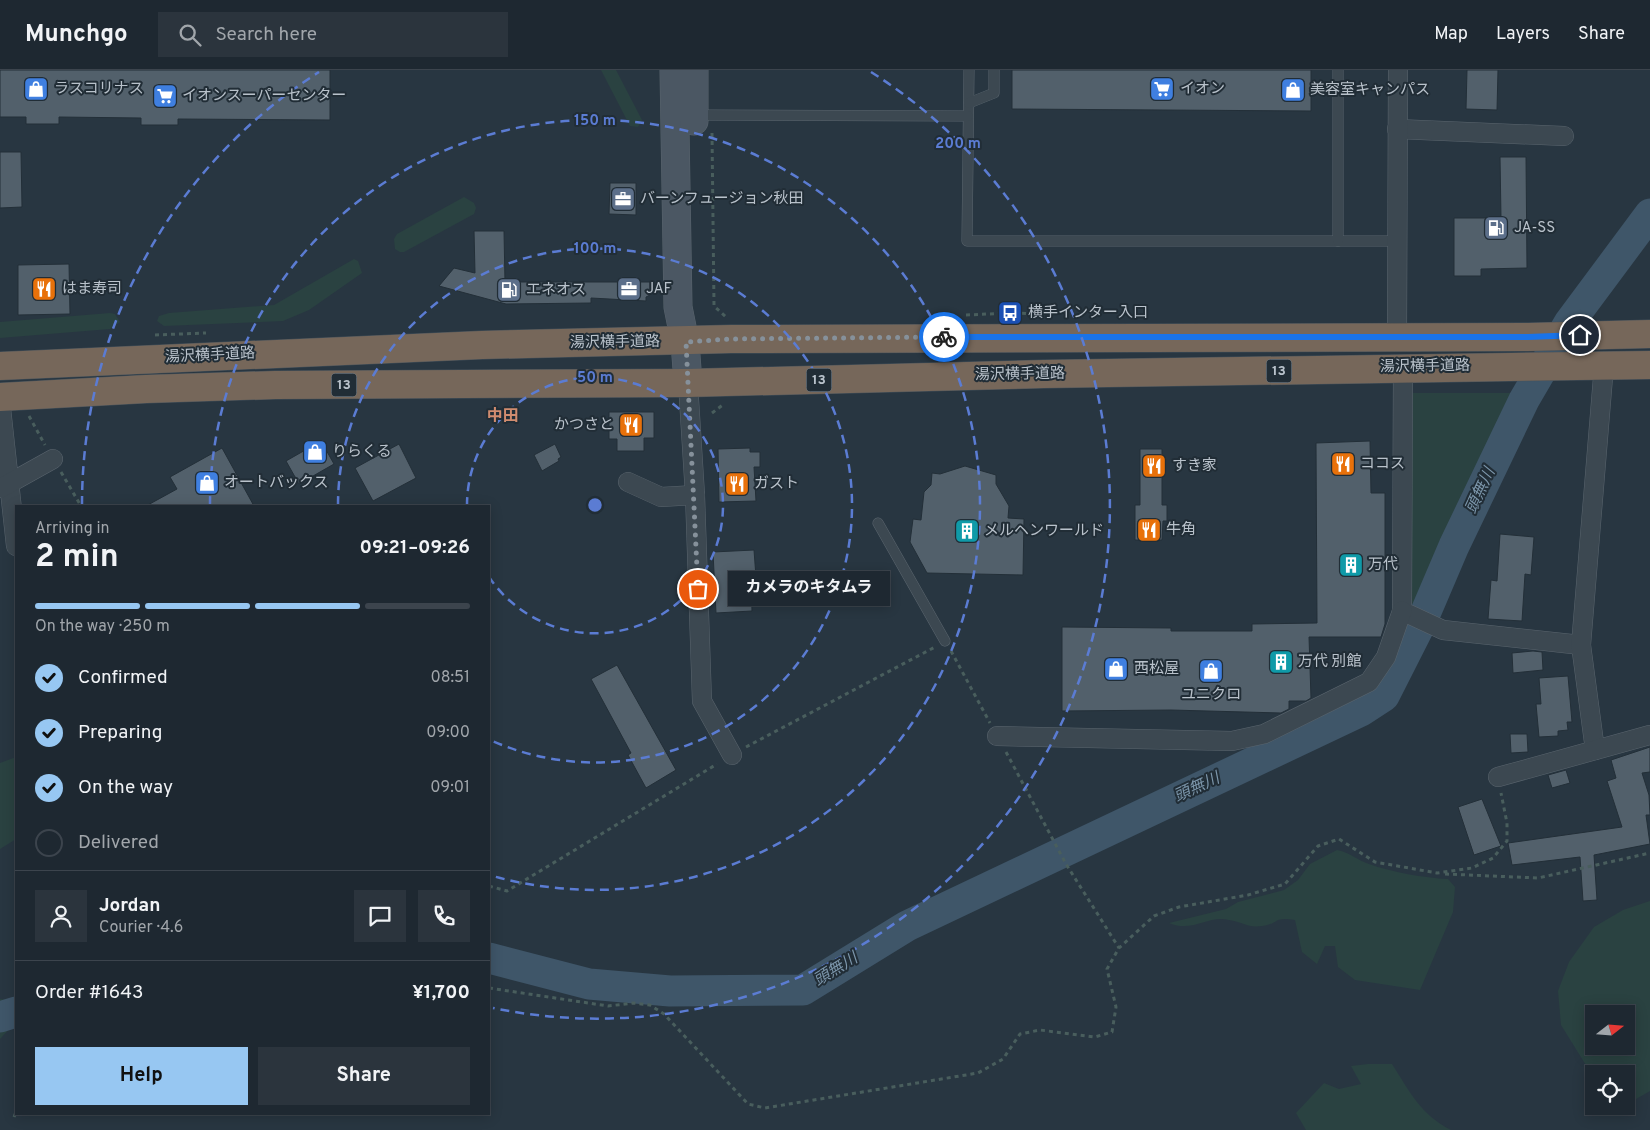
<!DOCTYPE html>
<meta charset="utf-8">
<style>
:root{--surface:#1e2831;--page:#2b343d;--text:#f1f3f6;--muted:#a1a6ab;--line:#3c444d;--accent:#97c7f2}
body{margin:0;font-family:Overpass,"Noto Sans JP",sans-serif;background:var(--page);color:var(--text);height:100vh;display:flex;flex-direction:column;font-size:19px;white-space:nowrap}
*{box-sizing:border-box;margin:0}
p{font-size:16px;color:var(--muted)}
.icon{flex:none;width:28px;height:28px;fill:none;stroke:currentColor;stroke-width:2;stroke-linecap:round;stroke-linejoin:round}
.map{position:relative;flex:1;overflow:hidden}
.sheet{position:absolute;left:15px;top:435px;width:475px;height:610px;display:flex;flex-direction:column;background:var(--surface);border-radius:0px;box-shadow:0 2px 12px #0003,0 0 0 1px var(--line)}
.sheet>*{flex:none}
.needle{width:32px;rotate:73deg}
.fabs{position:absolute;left:1585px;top:935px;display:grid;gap:10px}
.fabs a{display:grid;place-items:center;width:50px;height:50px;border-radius:0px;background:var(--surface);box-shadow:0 2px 12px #0003,0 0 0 1px var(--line);font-size:25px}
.pin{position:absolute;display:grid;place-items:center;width:42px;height:42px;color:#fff;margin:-21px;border:2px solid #fff;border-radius:50%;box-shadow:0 1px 5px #0007}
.courier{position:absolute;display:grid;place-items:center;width:50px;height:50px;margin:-25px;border:4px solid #1a73e8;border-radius:50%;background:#fff;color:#222;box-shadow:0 1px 6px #0007}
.bubble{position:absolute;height:35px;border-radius:0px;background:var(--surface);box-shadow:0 2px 12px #0003,0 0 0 1px var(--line);font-size:16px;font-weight:700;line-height:35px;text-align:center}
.headline em{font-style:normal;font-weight:700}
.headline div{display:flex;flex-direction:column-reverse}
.headline{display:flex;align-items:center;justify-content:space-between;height:85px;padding:0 20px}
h1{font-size:32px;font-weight:700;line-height:38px}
.bar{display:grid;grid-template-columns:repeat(4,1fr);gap:8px 5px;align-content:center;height:60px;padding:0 20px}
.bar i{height:6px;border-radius:4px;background:var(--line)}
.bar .active{background:var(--accent)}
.bar p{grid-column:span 4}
.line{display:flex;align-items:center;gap:12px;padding:0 20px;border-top:1px solid var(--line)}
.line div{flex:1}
.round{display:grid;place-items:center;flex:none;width:52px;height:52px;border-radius:0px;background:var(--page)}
ol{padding:0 20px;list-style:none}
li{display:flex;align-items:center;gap:15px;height:55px}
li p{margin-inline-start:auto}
li .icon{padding:5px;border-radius:50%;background:var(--accent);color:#111;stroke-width:4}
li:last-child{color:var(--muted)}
li i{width:28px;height:28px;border:2px solid var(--line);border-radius:50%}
.action{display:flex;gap:10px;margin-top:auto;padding:10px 20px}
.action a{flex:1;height:58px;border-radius:0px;background:var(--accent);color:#111;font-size:20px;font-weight:700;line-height:58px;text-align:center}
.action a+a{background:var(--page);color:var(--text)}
header{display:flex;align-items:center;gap:30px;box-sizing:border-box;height:70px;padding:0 25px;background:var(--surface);border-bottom:1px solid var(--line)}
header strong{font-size:24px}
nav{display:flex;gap:28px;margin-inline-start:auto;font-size:18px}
.search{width:350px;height:45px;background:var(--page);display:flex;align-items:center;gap:12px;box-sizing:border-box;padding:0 18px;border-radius:0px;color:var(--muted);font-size:19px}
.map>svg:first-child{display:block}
</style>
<header>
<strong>Munchgo</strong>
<div class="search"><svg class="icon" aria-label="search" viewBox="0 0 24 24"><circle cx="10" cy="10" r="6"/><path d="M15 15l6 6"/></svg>Search here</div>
<nav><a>Map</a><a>Layers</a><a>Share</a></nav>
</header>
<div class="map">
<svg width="1650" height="1060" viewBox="0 0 1650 1060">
<rect width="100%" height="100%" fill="#283641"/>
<g fill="#2a4241" fill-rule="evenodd">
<path d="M601,0H616L642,50L638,57L630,56Z"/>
<path d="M464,127L474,133L476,138L474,144L404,182H400L395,179L394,169L397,164Z"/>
<path d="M354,189L358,191L362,203L309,240L283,251L164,256L157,251L159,246L169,243L274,235Z"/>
<path d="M110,243L115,244L120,252L110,259L0,268V252Z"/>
<path d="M1410,323H1515L1417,534H1409Z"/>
<path d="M16,687V769L0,779V693Z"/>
<path d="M1337,780C1352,783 1356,790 1369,794C1391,802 1425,808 1448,809L1455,817L1453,842L1420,920L1355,910L1338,897L1335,876H1325L1317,894L1302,882L1295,850C1273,846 1279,854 1262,856C1247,858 1243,852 1229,850C1208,845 1193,863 1169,853L1226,839L1238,832L1284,820L1298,810L1310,794Z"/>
<path d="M1650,831V1021L1636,1029L1626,1028V1004H1594V1008L1561,955L1558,921L1569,892L1594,857L1623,840ZM1594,944H1626V976H1594Z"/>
<path d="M0,929L16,931V952L0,969Z"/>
<path d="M1368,994H1392C1410,1022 1420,1044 1451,1060H1306L1296,1043L1324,1013L1339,1019L1361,1014L1351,996Z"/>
</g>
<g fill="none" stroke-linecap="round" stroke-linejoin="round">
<g stroke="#3f5669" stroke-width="31">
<path d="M489,888L589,914L670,921L803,920L907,856L1361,641L1384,626L1422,551L1454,476L1524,330L1569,253L1650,144"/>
<path d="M0,947L16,942"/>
</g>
</g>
<g fill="#52606b" stroke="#232f38">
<path d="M0,0H330V50L178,49V55H141V48L59,47V54H26V47H0Z"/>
<path d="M1012,0H1311V41L1012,39Z"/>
<path d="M1467,0H1498L1497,40L1466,39Z"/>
<path d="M0,82H21L22,137L0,138Z"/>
<path d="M1500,87H1526L1527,198L1481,199V206H1454V148H1501Z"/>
<path d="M610,113H636V145L609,144Z"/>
<path d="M474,161H504L505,212H650V225L646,227V231L591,228V233L506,234L439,216L454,198L475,203Z"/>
<path d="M69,194L70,244L18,245V195Z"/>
<path d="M609,342H654V368H644V381H617V369H609Z"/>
<path d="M321,371L334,394L299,414L286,391Z"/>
<path d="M1370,371L1371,423H1385V554L1381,567H1309L1311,628L1306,631H1289V639L1281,643L1171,640L1062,641V557L1171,558V561H1252V554L1317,553L1316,373Z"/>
<path d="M399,374L416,408L373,431L355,398Z"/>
<path d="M555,374L561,387L558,389L559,391L542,401L534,385Z"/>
<path d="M222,378L254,436H146L177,419L170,407Z"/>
<path d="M750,378V382H760V397H754L756,431L719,432L718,379Z"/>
<path d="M1140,379H1162V435H1167V451H1163L1162,470H1135V435H1140Z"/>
<path d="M965,396L996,405V414L1009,436L1008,448L1024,449L1023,505L927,503L910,472L913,449L921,450L924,422L931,415L932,403L940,404Z"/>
<path d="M1500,464L1534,467L1531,505L1525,504L1522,551L1488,549L1491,510L1497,511Z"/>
<path d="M754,480L756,507H751L752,541L716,543L713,482Z"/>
<path d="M1533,581L1542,582L1543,600L1513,603L1512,583Z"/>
<path d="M617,595L676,700L646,718L628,685L631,683L591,609Z"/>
<path d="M1568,606L1572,652H1567L1568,660L1558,661V666L1539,667L1536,634H1541L1539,608Z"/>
<path d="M1510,664H1527L1528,682L1511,683Z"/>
<path d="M1650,677V702L1642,703L1649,725L1650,745H1646L1650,774L1594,785L1597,830L1583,831L1580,787L1512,795L1508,773L1622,757L1607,711L1616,708L1611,690Z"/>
<path d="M1566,700L1570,713L1552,718L1548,705Z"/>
<path d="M1482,729L1501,776L1474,785L1458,737Z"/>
</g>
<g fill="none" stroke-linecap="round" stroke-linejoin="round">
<defs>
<g id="lane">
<path d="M969,0L967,171H1397"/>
<path d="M969,33L994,23V0"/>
<path d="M694,45L968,46"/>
<path d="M1338,171V0"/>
<path d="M878,453L945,571"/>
</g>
<g id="street">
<path d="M1397,59L1564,66"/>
<path d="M1397,267L1398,0"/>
<path d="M1403,297L1402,541L1443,560L1581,575"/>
<path d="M688,313L695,425L702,631L732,685"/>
<path d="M0,329L16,476"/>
<path d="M628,412L661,427L695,425"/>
<path d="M1,418L53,389"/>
<path d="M997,666L1232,671L1264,664L1369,612L1386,587L1402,541"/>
<path d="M1595,680L1581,575L1604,295"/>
<path d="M1498,707L1650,665"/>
</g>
<g id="secondary">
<path d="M674,0L678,237L685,272L688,313"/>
<path d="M694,0V51"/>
</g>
<g id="highway">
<path d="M0,296L482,275L731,269L1528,267L1650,264"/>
<path d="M0,327L146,319L275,315L688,313L1044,304L1650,295"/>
</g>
</defs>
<use href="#lane" stroke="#5a656e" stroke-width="11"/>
<use href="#street" stroke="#5a656e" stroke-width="20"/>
<use href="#secondary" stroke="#5a656e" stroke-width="29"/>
<use href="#highway" stroke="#47525b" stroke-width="29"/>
<g stroke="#495e5d" stroke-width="3" stroke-dasharray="4 4" stroke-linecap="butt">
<path d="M712,63L714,236L726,247"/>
<path d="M966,245L1010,243L1042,244"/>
<path d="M155,265L206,263"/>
<path d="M712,343L724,334"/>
<path d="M29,346L45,375"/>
<path d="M61,402L81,436"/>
<path d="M951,581L990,653"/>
<path d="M746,677L935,577"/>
<path d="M1006,682L1066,794L1119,878"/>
<path d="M1445,804L1538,808L1650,783"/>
<path d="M489,816L507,821L717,694"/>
<path d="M489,918L608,936L634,933L650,935L664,944L748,1034L765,1038L978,1003L1003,989L1020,964L1040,960L1095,967L1112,962L1116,937L1107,899L1119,878L1154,846L1179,837L1248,825L1285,814L1318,776L1339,769L1375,792L1437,803L1472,798L1493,788L1507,771V753L1501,723"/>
<path d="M14,1047L16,1042"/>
</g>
<use href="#lane" stroke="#3c4851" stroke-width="10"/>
<use href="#street" stroke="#3c4851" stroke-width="19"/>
<use href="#secondary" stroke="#4b5763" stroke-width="28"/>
<use href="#highway" stroke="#76675a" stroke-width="28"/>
</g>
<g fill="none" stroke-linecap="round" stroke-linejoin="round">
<path stroke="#86919b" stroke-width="5" stroke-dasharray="0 9" d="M698,519L686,272L730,269L944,267"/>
<path stroke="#1a73e8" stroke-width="6" d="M944,267H1528L1580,265"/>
</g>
<g fill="none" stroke="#5b7cd3" stroke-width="2.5" stroke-dasharray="9 6">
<path d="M467 436A128 128 0 1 1 489 507"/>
<path d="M338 435A257 257 0 1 1 490 670"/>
<path d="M210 435A385 385 0 1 1 489 805"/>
<path d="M82 435A513 513 0 0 1 319 2M871 2A513 513 0 0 1 493 938"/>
</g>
<defs>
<symbol id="shop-square" viewBox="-11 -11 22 22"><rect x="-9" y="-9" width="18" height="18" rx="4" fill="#3f7fe0" stroke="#212d36"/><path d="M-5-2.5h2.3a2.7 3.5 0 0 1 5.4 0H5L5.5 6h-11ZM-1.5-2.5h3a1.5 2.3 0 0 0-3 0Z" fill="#fff"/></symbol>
<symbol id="supermarket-square" viewBox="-11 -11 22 22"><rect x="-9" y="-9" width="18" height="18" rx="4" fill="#3f7fe0" stroke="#212d36"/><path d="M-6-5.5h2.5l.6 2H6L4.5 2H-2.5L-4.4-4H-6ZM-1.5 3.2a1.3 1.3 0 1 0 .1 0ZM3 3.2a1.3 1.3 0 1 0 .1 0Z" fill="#fff"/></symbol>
<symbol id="office-square" viewBox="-11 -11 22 22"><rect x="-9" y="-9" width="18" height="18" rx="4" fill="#5c6f8a" stroke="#212d36"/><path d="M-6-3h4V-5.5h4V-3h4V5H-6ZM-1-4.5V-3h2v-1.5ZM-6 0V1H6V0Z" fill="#fff"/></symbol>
<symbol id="fuel-square" viewBox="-11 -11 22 22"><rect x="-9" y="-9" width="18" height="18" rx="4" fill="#5c6f8a" stroke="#212d36"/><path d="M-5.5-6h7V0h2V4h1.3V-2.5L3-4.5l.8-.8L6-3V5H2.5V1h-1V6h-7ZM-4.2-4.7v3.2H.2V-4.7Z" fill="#fff"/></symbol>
<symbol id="restaurant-square" viewBox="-11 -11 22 22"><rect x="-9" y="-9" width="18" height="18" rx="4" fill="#e8710a" stroke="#212d36"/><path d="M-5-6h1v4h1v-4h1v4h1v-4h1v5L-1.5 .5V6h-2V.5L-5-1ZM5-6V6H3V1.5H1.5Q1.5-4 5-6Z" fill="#fff"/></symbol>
<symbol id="bus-square" viewBox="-11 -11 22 22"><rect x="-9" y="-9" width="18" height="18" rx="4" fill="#1a4fb4" stroke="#212d36"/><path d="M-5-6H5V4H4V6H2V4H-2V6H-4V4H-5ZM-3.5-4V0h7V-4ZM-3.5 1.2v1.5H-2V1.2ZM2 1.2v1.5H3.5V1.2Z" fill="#fff"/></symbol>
<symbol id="building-square" viewBox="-11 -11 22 22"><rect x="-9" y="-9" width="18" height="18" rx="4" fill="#0f9aa8" stroke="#212d36"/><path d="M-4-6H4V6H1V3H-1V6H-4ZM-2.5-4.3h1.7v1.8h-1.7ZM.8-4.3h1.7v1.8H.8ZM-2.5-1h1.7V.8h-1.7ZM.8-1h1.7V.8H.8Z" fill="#fff"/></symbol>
</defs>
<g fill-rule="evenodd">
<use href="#shop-square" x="22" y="5" width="28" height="28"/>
<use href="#supermarket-square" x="1148" y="5" width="28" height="28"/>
<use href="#shop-square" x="1279" y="6" width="28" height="28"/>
<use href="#supermarket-square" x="151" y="12" width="28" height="28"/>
<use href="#office-square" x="609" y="115" width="28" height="28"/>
<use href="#fuel-square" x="1482" y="144" width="28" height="28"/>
<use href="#restaurant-square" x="30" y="205" width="28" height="28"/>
<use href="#office-square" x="615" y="205" width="28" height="28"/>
<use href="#fuel-square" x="495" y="206" width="28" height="28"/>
<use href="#bus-square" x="996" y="229" width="28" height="28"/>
<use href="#restaurant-square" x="617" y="341" width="28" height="28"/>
<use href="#shop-square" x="301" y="368" width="28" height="28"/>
<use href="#restaurant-square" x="1329" y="380" width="28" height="28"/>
<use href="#restaurant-square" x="1140" y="382" width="28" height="28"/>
<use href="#shop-square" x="193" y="399" width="28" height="28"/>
<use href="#restaurant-square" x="723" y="400" width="28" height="28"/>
<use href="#restaurant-square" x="1135" y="446" width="28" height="28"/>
<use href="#building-square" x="953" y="447" width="28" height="28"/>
<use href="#building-square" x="1337" y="481" width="28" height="28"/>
<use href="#building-square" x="1267" y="578" width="28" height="28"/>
<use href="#shop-square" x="1102" y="585" width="28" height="28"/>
<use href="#shop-square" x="1197" y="587" width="28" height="28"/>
</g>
<g text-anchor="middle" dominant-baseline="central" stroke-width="4" stroke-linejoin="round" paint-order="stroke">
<g fill="#212d36" stroke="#8b959e" stroke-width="1">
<rect x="1266.5" y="289.5" width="25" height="23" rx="4"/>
<rect x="806.5" y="298.5" width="25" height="23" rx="4"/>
<rect x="331.5" y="303.5" width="25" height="23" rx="4"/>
</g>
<g font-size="14" font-weight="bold" fill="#b9c2cb">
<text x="1279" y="301">13</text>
<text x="819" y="310">13</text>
<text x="344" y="315">13</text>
</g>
<g font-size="15" fill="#b9c2cb" stroke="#212d36" text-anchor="start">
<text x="54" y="19">ラスコリナス</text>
<text x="1180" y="19">イオン</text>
<text x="1310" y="20">美容室キャンパス</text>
<text x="182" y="26">イオンスーパーセンター</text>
<text x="640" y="129">バーンフュージョン秋田</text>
<text x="1514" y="158">JA-SS</text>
<text x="62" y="219">はま寿司</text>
<text x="646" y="219">JAF</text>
<text x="526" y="220">エネオス</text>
<text x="1028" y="243">横手インター入口</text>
<text x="614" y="355" text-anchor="end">かつさと</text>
<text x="332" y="382">りらくる</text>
<text x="1360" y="394">ココス</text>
<text x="1172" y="396">すき家</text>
<text x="224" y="413">オートバックス</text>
<text x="754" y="414">ガスト</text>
<text x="1166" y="460">牛角</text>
<text x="984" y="461">メルヘンワールド</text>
<text x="1368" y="495">万代</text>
<text x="1298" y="592">万代 別館</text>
<text x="1134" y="599">西松屋</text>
<text x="1211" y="625" text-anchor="middle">ユニクロ</text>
</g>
<g font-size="15" fill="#b9c2cb" stroke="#212d36">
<text transform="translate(615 273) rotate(-1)">湯沢横手道路</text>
<text transform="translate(210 286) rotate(-3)">湯沢横手道路</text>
<text transform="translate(1425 297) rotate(-1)">湯沢横手道路</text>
<text transform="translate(1020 305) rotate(-1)">湯沢横手道路</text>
</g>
<g font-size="16" font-weight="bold" fill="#d08c6f" stroke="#212d36">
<text x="503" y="347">中田</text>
</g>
<g font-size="16" font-style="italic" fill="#7c96ab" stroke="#212d36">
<text transform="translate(1481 421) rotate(-65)">頭無川</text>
<text transform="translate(1197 718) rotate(-25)">頭無川</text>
<text transform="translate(836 900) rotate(-32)">頭無川</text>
</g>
</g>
<circle cx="595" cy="435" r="8" fill="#5b7cd3" stroke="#212d36" stroke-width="2.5"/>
<g font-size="15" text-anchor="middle" font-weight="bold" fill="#5b7cd3" stroke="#212d36" stroke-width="4" stroke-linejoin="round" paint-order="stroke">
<text x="595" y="55">150 m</text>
<text x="958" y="78">200 m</text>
<text x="595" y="183">100 m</text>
<text x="595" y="312">50 m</text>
</g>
</svg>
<div class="fabs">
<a><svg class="needle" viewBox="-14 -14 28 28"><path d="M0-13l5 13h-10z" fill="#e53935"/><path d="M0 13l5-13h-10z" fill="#a1a6ab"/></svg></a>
<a><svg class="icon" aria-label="locate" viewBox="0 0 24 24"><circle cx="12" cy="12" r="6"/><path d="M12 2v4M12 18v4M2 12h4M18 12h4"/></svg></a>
</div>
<div class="pin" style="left:698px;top:519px;background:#ea580c"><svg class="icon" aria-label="bag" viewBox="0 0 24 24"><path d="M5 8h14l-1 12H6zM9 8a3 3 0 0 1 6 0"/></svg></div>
<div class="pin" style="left:1580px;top:265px;background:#1f2937"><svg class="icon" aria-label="home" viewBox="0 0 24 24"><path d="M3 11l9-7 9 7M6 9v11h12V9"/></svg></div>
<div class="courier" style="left:944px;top:267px"><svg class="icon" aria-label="bike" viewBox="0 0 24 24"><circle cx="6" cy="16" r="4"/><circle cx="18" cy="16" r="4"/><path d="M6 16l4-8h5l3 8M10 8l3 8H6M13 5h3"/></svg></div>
<div class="bubble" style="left:728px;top:501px;width:162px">カメラのキタムラ</div>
<section class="sheet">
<div class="headline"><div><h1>2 min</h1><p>Arriving in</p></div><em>09:21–09:26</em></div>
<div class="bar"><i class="active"></i><i class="active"></i><i class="active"></i><i></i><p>On the way · 250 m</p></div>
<ol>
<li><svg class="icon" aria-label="check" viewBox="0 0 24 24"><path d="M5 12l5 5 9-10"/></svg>Confirmed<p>08:51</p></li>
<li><svg class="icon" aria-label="check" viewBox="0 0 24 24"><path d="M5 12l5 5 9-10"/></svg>Preparing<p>09:00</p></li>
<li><svg class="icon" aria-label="check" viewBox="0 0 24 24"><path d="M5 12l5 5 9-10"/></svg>On the way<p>09:01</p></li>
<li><i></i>Delivered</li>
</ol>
<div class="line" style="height:90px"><a class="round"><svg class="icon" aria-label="person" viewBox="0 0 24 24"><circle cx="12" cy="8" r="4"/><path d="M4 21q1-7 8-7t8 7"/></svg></a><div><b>Jordan</b><p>Courier · 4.6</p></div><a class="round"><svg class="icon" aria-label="chat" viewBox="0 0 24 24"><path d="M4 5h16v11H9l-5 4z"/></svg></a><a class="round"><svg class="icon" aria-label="phone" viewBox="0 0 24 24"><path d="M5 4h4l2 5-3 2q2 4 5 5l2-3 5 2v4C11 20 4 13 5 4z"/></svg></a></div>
<div class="line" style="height:65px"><div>Order #1643</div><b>¥1,700</b></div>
<div class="action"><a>Help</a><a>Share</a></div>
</section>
</div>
